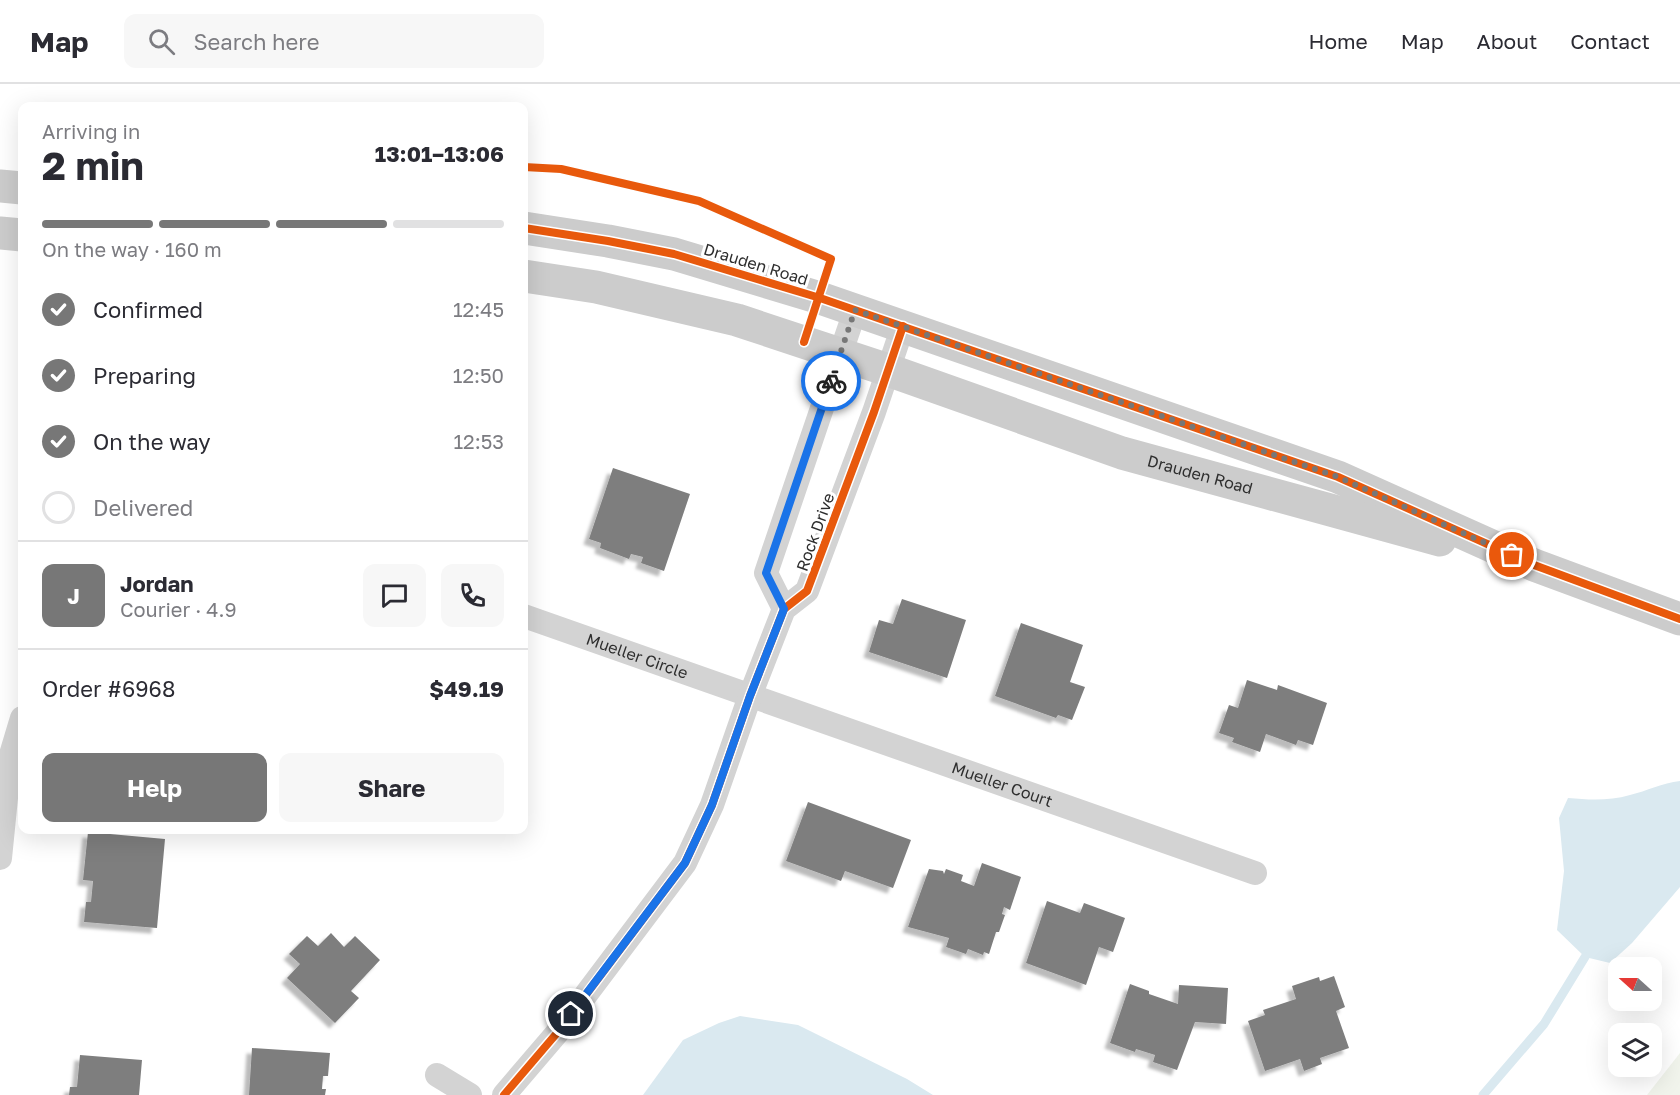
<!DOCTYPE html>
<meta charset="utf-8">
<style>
:root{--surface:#fff;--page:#f7f7f7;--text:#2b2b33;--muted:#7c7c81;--line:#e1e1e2;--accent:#777}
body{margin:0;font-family:"Golos Text",sans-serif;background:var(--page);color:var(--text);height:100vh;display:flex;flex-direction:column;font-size:22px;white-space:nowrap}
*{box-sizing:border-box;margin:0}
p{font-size:20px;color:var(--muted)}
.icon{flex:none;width:33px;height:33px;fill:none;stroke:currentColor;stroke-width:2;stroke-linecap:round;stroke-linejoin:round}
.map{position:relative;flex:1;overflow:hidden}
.panel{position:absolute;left:18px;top:18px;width:510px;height:732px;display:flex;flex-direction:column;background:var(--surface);border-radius:12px;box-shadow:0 6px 24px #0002}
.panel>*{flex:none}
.needle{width:39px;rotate:291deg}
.tools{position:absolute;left:1608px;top:873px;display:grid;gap:12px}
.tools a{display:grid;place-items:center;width:54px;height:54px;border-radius:12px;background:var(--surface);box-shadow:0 6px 24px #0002;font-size:30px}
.pin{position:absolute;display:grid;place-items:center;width:51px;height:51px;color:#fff;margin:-26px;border:3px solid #fff;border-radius:50%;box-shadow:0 2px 6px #0007}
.courier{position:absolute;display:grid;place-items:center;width:60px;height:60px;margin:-30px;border:4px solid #1a73e8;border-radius:50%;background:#fff;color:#222;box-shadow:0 2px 8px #0007}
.overview em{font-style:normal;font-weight:700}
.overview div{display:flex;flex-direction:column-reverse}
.overview{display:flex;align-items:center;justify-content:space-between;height:102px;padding:0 24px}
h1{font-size:39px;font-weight:700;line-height:45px}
.bar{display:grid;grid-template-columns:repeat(4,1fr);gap:9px 6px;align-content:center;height:72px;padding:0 24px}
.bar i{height:8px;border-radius:4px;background:var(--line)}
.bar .selected{background:var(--accent)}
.bar p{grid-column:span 4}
.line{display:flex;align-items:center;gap:15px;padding:0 24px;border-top:2px solid var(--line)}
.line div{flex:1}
.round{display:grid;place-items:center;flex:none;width:63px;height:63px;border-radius:12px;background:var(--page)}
ol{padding:0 24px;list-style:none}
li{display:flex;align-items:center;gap:18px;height:66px}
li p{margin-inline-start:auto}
li .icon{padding:6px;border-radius:50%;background:var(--accent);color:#fff;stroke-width:4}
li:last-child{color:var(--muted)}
li i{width:33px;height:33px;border:3px solid var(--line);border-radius:50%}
.button{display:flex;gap:12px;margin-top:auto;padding:12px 24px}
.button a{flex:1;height:69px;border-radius:12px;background:var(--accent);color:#fff;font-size:24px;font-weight:700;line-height:69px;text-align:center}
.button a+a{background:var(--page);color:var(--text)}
header{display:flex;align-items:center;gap:36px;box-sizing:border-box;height:84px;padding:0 30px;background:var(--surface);border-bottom:2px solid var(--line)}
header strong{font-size:28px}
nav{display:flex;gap:33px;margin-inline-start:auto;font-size:21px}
.search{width:420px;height:54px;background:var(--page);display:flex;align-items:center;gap:15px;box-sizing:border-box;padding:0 21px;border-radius:12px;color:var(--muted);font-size:22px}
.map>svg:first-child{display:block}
</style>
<header>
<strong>Map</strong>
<div class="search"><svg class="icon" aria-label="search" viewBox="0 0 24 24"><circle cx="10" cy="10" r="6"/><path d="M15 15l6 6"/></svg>Search here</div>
<nav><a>Home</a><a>Map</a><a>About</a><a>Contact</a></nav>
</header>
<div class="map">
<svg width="1680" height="1011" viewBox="0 0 1680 1011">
<defs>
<filter id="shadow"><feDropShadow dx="-5.5" dy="5.5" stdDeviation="1.5" flood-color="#0004"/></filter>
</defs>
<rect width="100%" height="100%" fill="#fff"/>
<path fill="#f1f4ec" d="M1680,969V1011H1647Z"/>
<g fill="#dae9f0">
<path d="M1680,697V803L1632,859L1610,879L1585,873L1557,846L1564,787L1559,734L1568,714C1590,716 1609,717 1630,711C1647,707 1662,699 1680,697Z"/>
<path d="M740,932L798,941L907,995L933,1011H643L683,956L719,939Z"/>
</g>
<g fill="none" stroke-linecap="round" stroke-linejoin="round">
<path stroke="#dae9f0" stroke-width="9" d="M1483,1011L1544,940L1585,873"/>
</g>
<g fill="#7e7e7e" filter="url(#shadow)">
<path d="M613,384L690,410L664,487L641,479L643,473L631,470L629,475L600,464L601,459L589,455Z"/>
<path d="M902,515L966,536L947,594L869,568L879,536L893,540Z"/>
<path d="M1021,539L1083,561L1070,598L1085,603L1072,636L1058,631L1056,634L995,612Z"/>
<path d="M1247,596L1277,606L1278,601L1327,619L1313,661L1298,656L1296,661L1266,650L1260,668L1232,658L1234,654L1219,649L1229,621L1238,624Z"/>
<path d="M808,718L911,756L893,804L845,787L841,797L786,777Z"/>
<path d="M88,748L165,755L157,844L84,838L86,818H91L93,797L83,796Z"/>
<path d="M982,779L1021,793L1010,826L1004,823L1002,830L1005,831L999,848H996L989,870L984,868L983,871L968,865L966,870L946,863L949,854L908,843L929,785L943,787L944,790L946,785L963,791L961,797L974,802Z"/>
<path d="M1047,817L1080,829L1084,819L1125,834L1113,868L1099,863L1086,901L1026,879Z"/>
<path d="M331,849L344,863L355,852L380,876L351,907L359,914L335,939L287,894L300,880L289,870L307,852L318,862Z"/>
<path d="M1334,892L1345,923L1336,927L1349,964L1320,974L1322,980L1304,987L1300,975L1265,987L1248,937L1265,931L1263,926L1296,915L1292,902L1319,893L1320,897Z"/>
<path d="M1130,900L1149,907V910L1178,920L1179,901L1228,904L1226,940L1195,938L1177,986L1153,978L1155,971L1136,965L1135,968L1110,959Z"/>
<path d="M252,964L330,969L328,992H323L322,1005H326L325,1011H249Z"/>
<path d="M80,971L142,976L139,1011H69L70,1003H77Z"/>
</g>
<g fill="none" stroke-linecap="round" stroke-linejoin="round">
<g stroke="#d3d3d3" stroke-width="24">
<path d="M784,525L766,489L855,227"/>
<path id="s1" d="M524,532L1255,789"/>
<path d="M0,774L10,674L22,634"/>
<path d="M437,991L470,1011"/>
<path d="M504,1011L557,949L685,779L712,721L750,612L784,525L807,507L874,328L903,242"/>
</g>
<g stroke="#ccc" stroke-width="33">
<path d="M0,102L22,104"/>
<path d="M524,144L608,157L674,170L820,214L1338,393L1534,481L1680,535"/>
<path d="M0,149L22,151"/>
<path id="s2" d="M524,192L596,203L737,236L888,286L1122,369L1440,456"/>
</g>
<defs>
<g id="cycleway">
<path d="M524,83L561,85L699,117L831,175L804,258"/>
<path d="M524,144L608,157L674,170L820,214L1338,393L1534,481L1680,535"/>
<path d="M504,1011L557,949L685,779L712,721L750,612L784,525L807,507L874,328L903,242"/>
</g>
</defs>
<use href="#cycleway" stroke="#fff" stroke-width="11"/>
<use href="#cycleway" stroke="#e8590c" stroke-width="8"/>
</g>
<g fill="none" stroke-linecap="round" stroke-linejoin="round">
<path stroke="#777" stroke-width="6" stroke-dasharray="0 10.8" d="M831,297L855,226L1338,393L1512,471"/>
<path stroke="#1a73e8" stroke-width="8" d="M571,930L685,779L712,721L750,612L784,525L766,489L831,297"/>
</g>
<g text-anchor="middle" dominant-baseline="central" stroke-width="6" stroke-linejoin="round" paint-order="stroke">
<g font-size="16" fill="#2e2e2e" stroke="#fff">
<text transform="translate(756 180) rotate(17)">Drauden Road</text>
<text stroke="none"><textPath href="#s2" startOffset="706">Drauden Road</textPath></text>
<text transform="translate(815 448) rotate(-70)">Rock Drive</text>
<text stroke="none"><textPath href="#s1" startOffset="120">Mueller Circle</textPath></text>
<text stroke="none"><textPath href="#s1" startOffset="507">Mueller Court</textPath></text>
</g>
</g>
</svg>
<div class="tools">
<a><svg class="needle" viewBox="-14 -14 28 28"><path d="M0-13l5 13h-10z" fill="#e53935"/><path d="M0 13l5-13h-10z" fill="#7c7c81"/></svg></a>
<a><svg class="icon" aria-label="layers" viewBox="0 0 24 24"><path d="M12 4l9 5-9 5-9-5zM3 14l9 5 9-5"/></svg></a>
</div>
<div class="pin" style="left:1512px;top:471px;background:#ea580c"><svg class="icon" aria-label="bag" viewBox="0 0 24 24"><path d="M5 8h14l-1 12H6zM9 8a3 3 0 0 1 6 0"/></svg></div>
<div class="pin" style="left:571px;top:930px;background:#1f2937"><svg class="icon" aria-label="home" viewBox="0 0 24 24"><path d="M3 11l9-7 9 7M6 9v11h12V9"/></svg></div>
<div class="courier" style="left:831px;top:297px"><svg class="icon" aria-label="bike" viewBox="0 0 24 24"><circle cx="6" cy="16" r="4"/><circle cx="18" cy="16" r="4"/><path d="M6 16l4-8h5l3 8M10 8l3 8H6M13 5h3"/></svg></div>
<section class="panel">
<div class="overview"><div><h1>2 min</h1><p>Arriving in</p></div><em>13:01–13:06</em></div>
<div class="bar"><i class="selected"></i><i class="selected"></i><i class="selected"></i><i></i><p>On the way · 160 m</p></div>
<ol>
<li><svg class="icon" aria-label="check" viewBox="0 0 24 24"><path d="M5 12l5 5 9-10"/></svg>Confirmed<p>12:45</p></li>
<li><svg class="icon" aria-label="check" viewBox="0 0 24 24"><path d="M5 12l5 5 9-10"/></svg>Preparing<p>12:50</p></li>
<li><svg class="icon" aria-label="check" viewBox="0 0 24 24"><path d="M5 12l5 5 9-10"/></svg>On the way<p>12:53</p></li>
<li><i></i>Delivered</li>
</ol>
<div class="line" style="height:108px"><b class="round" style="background:var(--accent);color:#fff">J</b><div><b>Jordan</b><p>Courier · 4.9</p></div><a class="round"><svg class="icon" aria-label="chat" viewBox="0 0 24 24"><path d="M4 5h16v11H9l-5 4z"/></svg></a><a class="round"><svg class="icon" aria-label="phone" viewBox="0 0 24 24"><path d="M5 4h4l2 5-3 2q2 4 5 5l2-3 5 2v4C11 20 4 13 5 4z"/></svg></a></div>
<div class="line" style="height:78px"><div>Order #6968</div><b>$49.19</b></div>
<div class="button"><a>Help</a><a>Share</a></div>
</section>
</div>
